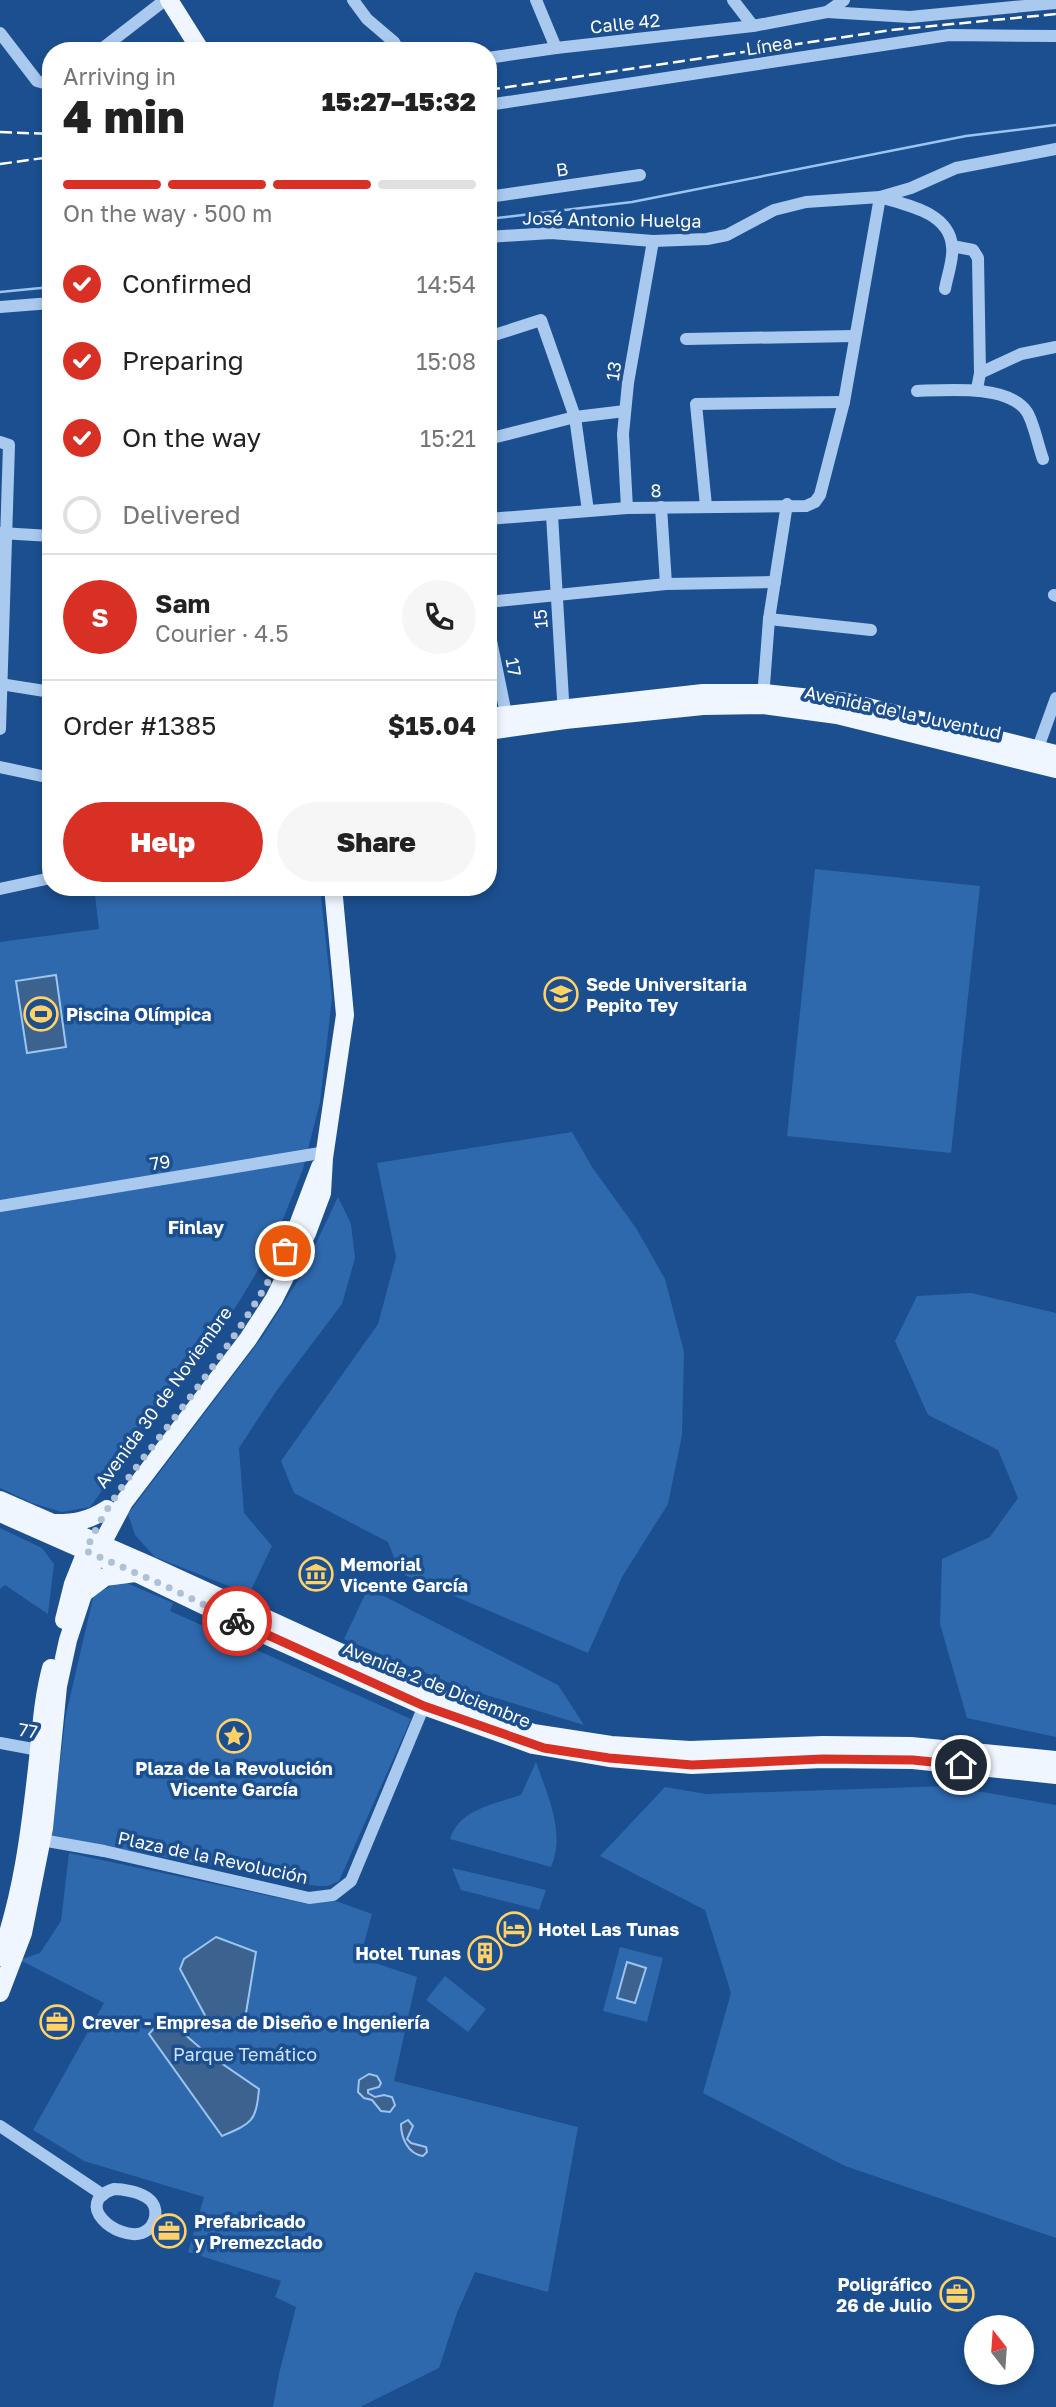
<!DOCTYPE html>
<meta charset="utf-8">
<style>
:root{--surface:#fff;--page:#f6f6f6;--text:#222;--muted:#767676;--line:#e0e0e0;--accent:#d93025}
body{margin:0;font-family:"Golos Text",sans-serif;background:var(--page);color:var(--text);height:100vh;display:flex;flex-direction:column;font-size:26px;white-space:nowrap}
*{box-sizing:border-box;margin:0}
p{font-size:23px;color:var(--muted)}
.icon{flex:none;width:38px;height:38px;fill:none;stroke:currentColor;stroke-width:2;stroke-linecap:round;stroke-linejoin:round}
.map{position:relative;flex:1;overflow:hidden}
.drawer{position:absolute;left:42px;top:42px;width:455px;height:854px;display:flex;flex-direction:column;background:var(--surface);border-radius:28px;box-shadow:0 4px 10px #0003}
.drawer>*{flex:none}
.needle{width:46px;rotate:343deg}
.tools{position:absolute;left:964px;top:2315px;display:grid;gap:14px}
.tools a{display:grid;place-items:center;width:70px;height:70px;border-radius:50%;background:var(--surface);box-shadow:0 4px 10px #0003;font-size:35px}
.pin{position:absolute;display:grid;place-items:center;width:60px;height:60px;color:#fff;margin:-30px;border:4px solid #fff;border-radius:50%;box-shadow:0 2px 7px #0007}
.courier{position:absolute;display:grid;place-items:center;width:70px;height:70px;margin:-35px;border:5px solid #d93025;border-radius:50%;background:#fff;color:#222;box-shadow:0 2px 9px #0007}
.head em{font-style:normal;font-weight:800}
.head div{display:flex;flex-direction:column-reverse}
.head{display:flex;align-items:center;justify-content:space-between;height:119px;padding:0 21px}
h1{font-size:46px;font-weight:800;line-height:52px}
.bar{display:grid;grid-template-columns:repeat(4,1fr);gap:10px 7px;align-content:center;height:84px;padding:0 21px}
.bar i{height:9px;border-radius:5px;background:var(--line)}
.bar .active{background:var(--accent)}
.bar p{grid-column:span 4}
.line{display:flex;align-items:center;gap:18px;padding:0 21px;border-top:2px solid var(--line)}
.line div{flex:1}
.round{display:grid;place-items:center;flex:none;width:74px;height:74px;border-radius:37px;background:var(--page)}
ol{padding:0 21px;list-style:none}
li{display:flex;align-items:center;gap:21px;height:77px}
li p{margin-inline-start:auto}
li .icon{padding:7px;border-radius:50%;background:var(--accent);color:#fff;stroke-width:4}
li:last-child{color:var(--muted)}
li i{width:38px;height:38px;border:4px solid var(--line);border-radius:50%}
.button{display:flex;gap:14px;margin-top:auto;padding:14px 21px}
.button a{flex:1;height:80px;border-radius:42px;background:var(--accent);color:#fff;font-size:28px;font-weight:800;line-height:80px;text-align:center}
.button a+a{background:var(--page);color:var(--text)}
.map>svg:first-child{display:block}
</style>
<div class="map">
<svg width="1056" height="2407" viewBox="0 0 1056 2407">
<rect width="100%" height="100%" fill="#1b4f8f"/>
<g fill="#2e69ad">
<path d="M815,869L980,886L951,1153L787,1136Z"/>
<path d="M94,887H320L332,998L320,1102L303,1169L272,1247L237,1305L90,1507L62,1512L32,1503L0,1488V942L99,929Z"/>
<path d="M572,1132L592,1167L636,1228L665,1279L684,1352L682,1435L668,1504L622,1577L588,1653L400,1573L388,1542L294,1493L281,1461L378,1324L396,1257L377,1163Z"/>
<path d="M338,1197L351,1224L355,1258L342,1304L277,1390L239,1448L244,1513L272,1546L249,1594L155,1557L135,1535L128,1514L263,1336L300,1277Z"/>
<path d="M971,1293L1056,1313V1737L967,1718L940,1624L942,1559L990,1537L1018,1498L998,1450L928,1415L895,1341L917,1296Z"/>
<path d="M0,1528L42,1548L54,1564L48,1614L5,1585L0,1589Z"/>
<path d="M122,1581L173,1603L170,1611L411,1719L339,1881L328,1886H317L51,1836L66,1714L94,1594Z"/>
<path d="M368,1588L558,1685L584,1725L457,1686L344,1639Z"/>
<path d="M536,1762C547,1794 566,1833 551,1867L450,1839C459,1809 495,1804 521,1795Z"/>
<path d="M949,1786L1056,1805V2238L845,2166L703,2093L731,1993L705,1910L600,1856L665,1787L706,1794Z"/>
<path d="M69,1853L307,1904L336,1901L372,1914L360,1958L417,1977L394,2081L578,2127L548,2292L475,2272L457,2313L439,2368L360,2407H273L279,2374L296,2307L275,2297L281,2281L188,2252L204,2197L84,2161L33,2130L104,2003L20,1960L40,1953L61,1921Z"/>
<path d="M452,1868L546,1890L539,1910L461,1890Z"/>
<path d="M620,1947L663,1958L647,2022L603,2011Z"/>
<path d="M445,1976L486,2009L468,2032L426,2000Z"/>
</g>
<g fill="#3c6290" stroke="#9cc4f0" stroke-width="2">
<path d="M56,975L66,1047L27,1053L16,981Z"/>
<path d="M216,1937L256,1952L245,2019L222,2031L207,2019L180,1969L184,1959Z"/>
<path d="M627,1962L646,1968L635,2003L617,1998Z"/>
<path d="M168,2020L205,2052L259,2089C256,2122 252,2123 222,2136L149,2034L156,2026Z"/>
<path d="M369,2074L377,2076L381,2083L379,2087L368,2090V2093L375,2097L384,2095L392,2097L395,2105L390,2112L381,2111L372,2100L364,2098L358,2092L359,2080Z"/>
<path d="M408,2120L413,2126L407,2139L411,2143L426,2147L427,2152L423,2156C408,2154 401,2138 401,2124Z"/>
</g>
<g fill="none" stroke-linecap="round" stroke-linejoin="round">
<g stroke="#9cc4f0" stroke-width="2.5">
<path d="M488,219L632,202L966,136L1056,125"/>
<path d="M0,292L51,287"/>
</g>
<g stroke="#a9c9ee" stroke-width="12">
<path d="M353,0L367,19L394,42L399,51"/>
<path d="M536,0L556,48"/>
<path d="M733,0L753,26"/>
<path d="M827,12L910,17L1056,3"/>
<path d="M0,33L37,81L51,85"/>
<path d="M99,51L165,0"/>
<path d="M488,58L556,48L753,26L827,12L844,0"/>
<path d="M488,105L949,35L1056,36"/>
<path d="M488,197L640,175"/>
<path d="M488,237L551,233L653,241L707,239L727,235L774,210L806,202L880,197L911,188L956,168L1056,149"/>
<path d="M952,246L973,250L978,258L980,373L977,389"/>
<path d="M0,307L51,303"/>
<path d="M488,337L541,320L575,417L588,511"/>
<path d="M686,339L854,336"/>
<path d="M980,373L1021,354L1056,347"/>
<path d="M917,391C945,390 1009,384 1027,412C1034,423 1038,446 1043,459"/>
<path d="M488,439L575,417L625,411"/>
<path d="M0,442L9,445L0,729"/>
<path d="M706,506L696,404L844,402"/>
<path d="M661,507L666,584"/>
<path d="M627,508L623,434L628,383L653,241"/>
<path d="M552,515L564,716"/>
<path d="M488,519L627,508L806,506L815,502L820,495L844,402L880,197C906,205 949,212 952,246C954,259 947,276 945,289"/>
<path d="M0,533L51,536"/>
<path d="M1054,595L1056,596"/>
<path d="M488,602L666,584L775,582"/>
<path d="M769,619L871,630"/>
<path d="M488,626L506,714"/>
<path d="M0,684L51,692"/>
<path d="M763,698L769,619L787,504"/>
<path d="M1035,756L1056,698"/>
<path d="M0,767L51,778"/>
<path d="M0,889L51,878"/>
<path d="M0,1206L326,1152"/>
<path d="M0,1743L44,1751"/>
<path d="M36,1839L104,1851L309,1898L333,1895L351,1881L426,1701"/>
<path d="M0,2126L103,2195"/>
<path d="M114,2189C123,2189 138,2192 146,2197C161,2206 157,2227 142,2233C116,2241 72,2203 114,2189Z"/>
</g>
<g stroke="#f0f6ff" stroke-width="18">
<path d="M169,0L201,51"/>
<path d="M488,717L703,693H764L848,702L1056,754"/>
<path d="M488,731L565,720L703,706L763,705L837,715L1056,769"/>
<path d="M295,1233L320,1167"/>
<path d="M0,1500L149,1565L429,1693L533,1733L611,1745L690,1750L823,1745L911,1746L1056,1760"/>
<path d="M0,1513L136,1573L263,1634L424,1706L533,1745L609,1758L692,1765L823,1759L913,1760L1056,1775"/>
<path d="M56,1523C76,1523 90,1520 107,1509"/>
<path d="M85,1592L105,1577L135,1573"/>
<path d="M64,1620L73,1584L89,1544"/>
<path d="M0,1957C22,1897 30,1831 37,1768C41,1734 42,1701 51,1668"/>
<path d="M0,1993L23,1933L44,1828L58,1686L68,1640L96,1555L124,1502L248,1339L274,1299L307,1233L322,1193L324,1158L345,1015L333,887"/>
</g>
<g stroke="#fff" stroke-width="2.5" stroke-dasharray="12 5" stroke-linecap="butt">
<path d="M488,90L891,30L1056,14"/>
<path d="M0,132L51,134"/>
<path d="M0,164L51,157"/>
</g>
</g>
<g fill="none" stroke-linecap="round" stroke-linejoin="round">
<path stroke="#afc1d8" stroke-width="7" stroke-dasharray="0 12.6" d="M237,1621L170,1588L86,1551C106,1502 140,1463 172,1421C215,1365 252,1314 285,1251"/>
<path stroke="#d93025" stroke-width="9" d="M237,1621L424,1706L544,1748L609,1758L692,1765L823,1759L913,1760L961,1765"/>
</g>
<defs>
<symbol id="university-ring" viewBox="-11 -11 22 22"><circle r="9.5" fill="#1b4f8f" stroke="#ffd166" stroke-width="1.5"/><path d="M0-5L7-2L0 1L-7-2ZM-4 1L0 2.5L4 1V4Q0 6-4 4Z" fill="#ffd166"/></symbol>
<symbol id="stadium-ring" viewBox="-11 -11 22 22"><circle r="9.5" fill="#1b4f8f" stroke="#ffd166" stroke-width="1.5"/><path d="M0-5a6.5 5 0 1 0 0 10a6.5 5 0 1 0 0-10ZM-3.5-1.8h7v3.6h-7Z" fill="#ffd166"/></symbol>
<symbol id="museum-ring" viewBox="-11 -11 22 22"><circle r="9.5" fill="#1b4f8f" stroke="#ffd166" stroke-width="1.5"/><path d="M0-6L6-3V-2H-6V-3ZM-5-1h2V3h-2ZM-1-1h2V3h-2ZM3-1h2V3H3ZM-6 4H6V6H-6Z" fill="#ffd166"/></symbol>
<symbol id="sight-ring" viewBox="-11 -11 22 22"><circle r="9.5" fill="#1b4f8f" stroke="#ffd166" stroke-width="1.5"/><path d="M0-6L1.8-2.2L6-1.7L2.9 1.2L3.7 5.4L0 3.3L-3.7 5.4L-2.9 1.2L-6-1.7L-1.8-2.2Z" fill="#ffd166"/></symbol>
<symbol id="hotel-ring" viewBox="-11 -11 22 22"><circle r="9.5" fill="#1b4f8f" stroke="#ffd166" stroke-width="1.5"/><path d="M-6-4.5h1.5V1H6V5H4.5V3h-9V5H-6ZM-4 0a1.8 1.8 0 1 1 3.6 0ZM.5 0V-2.5h3Q6-2.5 6 0Z" fill="#ffd166"/></symbol>
<symbol id="building-ring" viewBox="-11 -11 22 22"><circle r="9.5" fill="#1b4f8f" stroke="#ffd166" stroke-width="1.5"/><path d="M-4-6H4V6H1V3H-1V6H-4ZM-2.5-4.3h1.7v1.8h-1.7ZM.8-4.3h1.7v1.8H.8ZM-2.5-1h1.7V.8h-1.7ZM.8-1h1.7V.8H.8Z" fill="#ffd166"/></symbol>
<symbol id="office-ring" viewBox="-11 -11 22 22"><circle r="9.5" fill="#1b4f8f" stroke="#ffd166" stroke-width="1.5"/><path d="M-6-3h4V-5.5h4V-3h4V5H-6ZM-1-4.5V-3h2v-1.5ZM-6 0V1H6V0Z" fill="#ffd166"/></symbol>
</defs>
<g fill-rule="evenodd">
<use href="#university-ring" x="542" y="975" width="38" height="38"/>
<use href="#stadium-ring" x="22" y="995" width="38" height="38"/>
<use href="#museum-ring" x="297" y="1555" width="38" height="38"/>
<use href="#sight-ring" x="215" y="1717" width="38" height="38"/>
<use href="#hotel-ring" x="495" y="1910" width="38" height="38"/>
<use href="#building-ring" x="466" y="1934" width="38" height="38"/>
<use href="#office-ring" x="38" y="2003" width="38" height="38"/>
<use href="#office-ring" x="150" y="2212" width="38" height="38"/>
<use href="#office-ring" x="938" y="2275" width="38" height="38"/>
</g>
<g text-anchor="middle" dominant-baseline="central" stroke-width="7" stroke-linejoin="round" paint-order="stroke">
<g font-size="18" fill="#fff" stroke="#1b4f8f">
<text transform="translate(625 23) rotate(-6)">Calle 42</text>
<text transform="translate(769 45) rotate(-9)">Línea</text>
<text transform="translate(562 169) rotate(-8)">B</text>
<text transform="translate(612 219) rotate(1)">José Antonio Huelga</text>
<text transform="translate(613 371) rotate(-81)">13</text>
<text transform="translate(656 490) rotate(-2)">8</text>
<text transform="translate(540 619) rotate(-94)">15</text>
<text transform="translate(514 667) rotate(79)">17</text>
<text transform="translate(903 712) rotate(12)">Avenida de la Juventud</text>
<text transform="translate(160 1162) rotate(-9)">79</text>
<text transform="translate(163 1397) rotate(-54)">Avenida 30 de Noviembre</text>
<text transform="translate(437 1684) rotate(22)">Avenida 2 de Diciembre</text>
<text transform="translate(28 1730) rotate(9)">77</text>
<text transform="translate(213 1857) rotate(12)">Plaza de la Revolución</text>
</g>
<g font-size="18" font-weight="bold" fill="#fff" stroke="#1b4f8f" text-anchor="start">
<text x="586" y="984">Sede Universitaria<tspan x="586" dy="21">Pepito Tey</tspan></text>
<text x="66" y="1014">Piscina Olímpica</text>
<text x="340" y="1564">Memorial<tspan x="340" dy="21">Vicente García</tspan></text>
<text x="234" y="1768" text-anchor="middle">Plaza de la Revolución<tspan x="234" dy="21">Vicente García</tspan></text>
<text x="538" y="1929">Hotel Las Tunas</text>
<text x="461" y="1953" text-anchor="end">Hotel Tunas</text>
<text x="82" y="2022">Crever - Empresa de Diseño e Ingeniería</text>
<text x="194" y="2221">Prefabricado<tspan x="194" dy="21">y Premezclado</tspan></text>
<text x="932" y="2284" text-anchor="end">Poligráfico<tspan x="932" dy="21">26 de Julio</tspan></text>
</g>
<g font-size="18" fill="#cfe3fa" stroke="#1b4f8f">
<text x="245" y="2054">Parque Temático</text>
</g>
<g font-size="19" font-weight="bold" fill="#fff" stroke="#1b4f8f">
<text x="196" y="1226">Finlay</text>
</g>
</g>
</svg>
<div class="tools">
<a><svg class="needle" viewBox="-14 -14 28 28"><path d="M0-13l5 13h-10z" fill="#e53935"/><path d="M0 13l5-13h-10z" fill="#767676"/></svg></a>
</div>
<div class="pin" style="left:285px;top:1251px;background:#ea580c"><svg class="icon" aria-label="bag" viewBox="0 0 24 24"><path d="M5 8h14l-1 12H6zM9 8a3 3 0 0 1 6 0"/></svg></div>
<div class="pin" style="left:961px;top:1765px;background:#1f2937"><svg class="icon" aria-label="home" viewBox="0 0 24 24"><path d="M3 11l9-7 9 7M6 9v11h12V9"/></svg></div>
<div class="courier" style="left:237px;top:1621px"><svg class="icon" aria-label="bike" viewBox="0 0 24 24"><circle cx="6" cy="16" r="4"/><circle cx="18" cy="16" r="4"/><path d="M6 16l4-8h5l3 8M10 8l3 8H6M13 5h3"/></svg></div>
<section class="drawer">
<div class="head"><div><h1>4 min</h1><p>Arriving in</p></div><em>15:27–15:32</em></div>
<div class="bar"><i class="active"></i><i class="active"></i><i class="active"></i><i></i><p>On the way · 500 m</p></div>
<ol>
<li><svg class="icon" aria-label="check" viewBox="0 0 24 24"><path d="M5 12l5 5 9-10"/></svg>Confirmed<p>14:54</p></li>
<li><svg class="icon" aria-label="check" viewBox="0 0 24 24"><path d="M5 12l5 5 9-10"/></svg>Preparing<p>15:08</p></li>
<li><svg class="icon" aria-label="check" viewBox="0 0 24 24"><path d="M5 12l5 5 9-10"/></svg>On the way<p>15:21</p></li>
<li><i></i>Delivered</li>
</ol>
<div class="line" style="height:126px"><b class="round" style="background:var(--accent);color:#fff">S</b><div><b>Sam</b><p>Courier · 4.5</p></div><a class="round"><svg class="icon" aria-label="phone" viewBox="0 0 24 24"><path d="M5 4h4l2 5-3 2q2 4 5 5l2-3 5 2v4C11 20 4 13 5 4z"/></svg></a></div>
<div class="line" style="height:91px"><div>Order #1385</div><b>$15.04</b></div>
<div class="button"><a>Help</a><a>Share</a></div>
</section>
</div>
